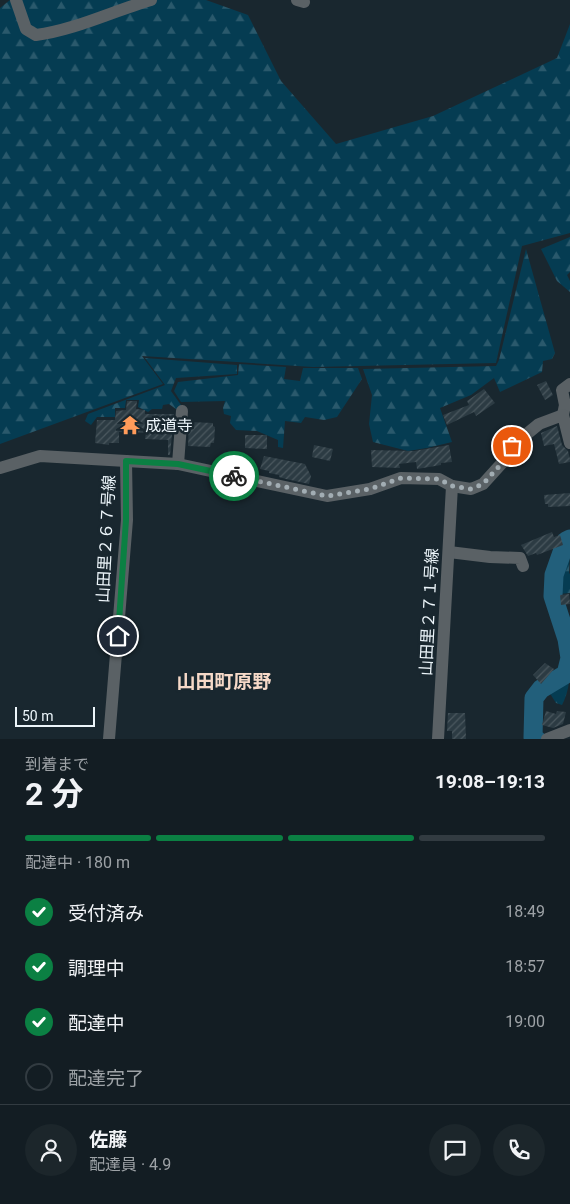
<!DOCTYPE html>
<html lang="ja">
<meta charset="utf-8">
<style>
:root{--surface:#131d23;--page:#1c262b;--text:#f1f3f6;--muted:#9da2a6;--line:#323b41;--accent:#0b8043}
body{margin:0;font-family:Roboto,"Noto Sans JP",sans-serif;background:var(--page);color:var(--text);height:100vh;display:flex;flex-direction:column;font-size:19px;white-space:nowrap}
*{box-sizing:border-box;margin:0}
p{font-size:16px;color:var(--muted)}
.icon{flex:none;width:28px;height:28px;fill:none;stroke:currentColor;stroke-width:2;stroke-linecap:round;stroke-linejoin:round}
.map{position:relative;height:739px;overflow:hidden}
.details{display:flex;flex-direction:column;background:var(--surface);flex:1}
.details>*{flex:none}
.scale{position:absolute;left:15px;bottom:12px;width:80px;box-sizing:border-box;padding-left:5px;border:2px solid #ecf5fa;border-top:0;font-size:14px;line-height:18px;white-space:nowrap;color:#ecf5fa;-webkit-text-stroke:4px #19272f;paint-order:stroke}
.pin{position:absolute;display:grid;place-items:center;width:42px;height:42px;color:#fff;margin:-21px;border:2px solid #fff;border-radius:50%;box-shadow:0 1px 5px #0007}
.courier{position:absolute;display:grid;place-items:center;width:50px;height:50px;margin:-25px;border:4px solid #0b8043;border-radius:50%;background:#fff;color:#222;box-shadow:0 1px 6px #0007}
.headline em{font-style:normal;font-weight:700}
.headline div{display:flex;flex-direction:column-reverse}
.headline{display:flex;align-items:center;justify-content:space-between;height:85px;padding:0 25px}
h1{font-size:32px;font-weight:700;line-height:38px}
.bar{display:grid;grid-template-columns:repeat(4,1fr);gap:8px 5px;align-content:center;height:60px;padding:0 25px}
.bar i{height:6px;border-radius:4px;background:var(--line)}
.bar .current{background:var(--accent)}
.bar p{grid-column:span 4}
.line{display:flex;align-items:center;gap:12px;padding:0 25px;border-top:1px solid var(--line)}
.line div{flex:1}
.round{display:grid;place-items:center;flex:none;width:52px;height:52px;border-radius:26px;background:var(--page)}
ol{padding:0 25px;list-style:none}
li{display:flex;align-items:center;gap:15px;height:55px}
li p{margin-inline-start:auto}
li .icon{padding:5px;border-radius:50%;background:var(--accent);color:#fff;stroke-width:4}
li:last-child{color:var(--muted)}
li i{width:28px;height:28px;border:2px solid var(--line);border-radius:50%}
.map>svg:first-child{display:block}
</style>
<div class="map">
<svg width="570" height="739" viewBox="0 0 570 739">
<defs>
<pattern id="forest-firs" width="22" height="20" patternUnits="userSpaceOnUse" patternTransform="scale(1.25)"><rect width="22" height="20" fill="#053c52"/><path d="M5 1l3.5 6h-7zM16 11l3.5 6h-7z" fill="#2a596c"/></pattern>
<pattern id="building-hatch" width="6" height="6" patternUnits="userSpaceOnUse" patternTransform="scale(1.25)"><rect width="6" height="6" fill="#2c3b43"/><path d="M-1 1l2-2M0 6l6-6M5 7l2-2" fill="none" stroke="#4b585f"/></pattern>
</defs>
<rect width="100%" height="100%" fill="#19272f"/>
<g fill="url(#forest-firs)">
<path d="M10,0H206L248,15L281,81L336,144L433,116L557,58L570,24V233L522,246L496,363L313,367L142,356L163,384L0,444V8Z"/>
<path d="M570,237V272L567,275L570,281V292L557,281L541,249Z"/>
<path d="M526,249L555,353L552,359L543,361L542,372L500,392L494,378L471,395L440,408L452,442L427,448L408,451L373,442L369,424L372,395L363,369L496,366L499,360Z"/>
<path d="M145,358L237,365V374L176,378L171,391L181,405L180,412L169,404L163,405L162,409H152L148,412L138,407L139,400H126L125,408H115V417H97L91,425L85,421L88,414L165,385Z"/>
<path d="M239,364L286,367L284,379L300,381L303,368H358L362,379L337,417L324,420L305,417L301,423L285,421L283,448L278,447V440L257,431L236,430L230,423L231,416L224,414L223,408L225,401L181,402L174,391L178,382L238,375Z"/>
<path d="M570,550L569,573L570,574V593L559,594V601C554,598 554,594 555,589L561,587V579L555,576L561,560L557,557L559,551Z"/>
<path d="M570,668C570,680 568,694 562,705L556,703L549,692L553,685L568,676Z"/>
</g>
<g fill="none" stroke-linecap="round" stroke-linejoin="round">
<path stroke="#225f7b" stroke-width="19" d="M536,739L533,737L534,698L541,689L566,674L570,658L567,639L553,596L554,575L566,541L570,539"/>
</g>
<g fill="url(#building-hatch)">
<path d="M546,381L553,395L545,400L537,385Z"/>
<path d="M484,389L495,403L476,416L474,412L447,425L443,415L469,405L467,401Z"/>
<path d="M127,401H137L136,409L145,410V414H174L170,455H168V440L145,439L146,433L119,432V443H109V445L95,443L97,420H115L116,411L126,410Z"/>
<path d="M189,422L213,423V426L215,427L214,443H211L210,447L188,446Z"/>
<path d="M557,426L562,445L568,451L570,459V462L559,464L554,444L544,446L541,433Z"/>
<path d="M245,435H267V449L245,448Z"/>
<path d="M314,445L333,449L330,461L312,457Z"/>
<path d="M449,445L452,462L441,463V465L417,469L416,462L399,464L400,468L372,467L371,450L414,451Z"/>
<path d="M264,456L305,464L311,476L309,484L286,479L279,477V475L269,473V471L260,469Z"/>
<path d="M570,493V506L548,507V504H545L544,495Z"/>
<path d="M552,532L554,537L560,535L563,545L537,555L536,553L528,556L521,545Z"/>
<path d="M569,594L570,604L561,605L560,595Z"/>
<path d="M545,663L554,669L541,684L533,675Z"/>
<path d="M546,711L556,714L557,711L566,712L563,724L553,728L542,725Z"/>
<path d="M448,713H465L466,739H452V731H447Z"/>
</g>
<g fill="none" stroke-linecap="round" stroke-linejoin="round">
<g stroke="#5a6165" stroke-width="12">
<path d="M16,0L26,29L36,35C75,30 113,11 151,0"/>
<path d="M297,0L304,2"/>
<path d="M563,415L565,405L562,390L570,384"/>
<path d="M178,464L182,411"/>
<path d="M0,468L40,456L178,464L327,496L370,489L401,478L439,479L452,486L471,489L483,484L502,463L512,446L539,424L563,415L570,443"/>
<path d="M449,552L490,557L520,558L523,566"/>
<path d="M109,739L127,520L126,461"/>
<path d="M438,739L452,486"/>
<path d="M547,739L570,730"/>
</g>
</g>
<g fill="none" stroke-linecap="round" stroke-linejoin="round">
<path stroke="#a2adb3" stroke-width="5" stroke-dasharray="0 9" d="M234,476L327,496L370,489L401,478L439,479L452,486L471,489L483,484L502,463L512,446"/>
<path stroke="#0b8043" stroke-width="6" d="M118,636L126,520V461L178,464L234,476"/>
</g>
<defs>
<symbol id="temple-bare" viewBox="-9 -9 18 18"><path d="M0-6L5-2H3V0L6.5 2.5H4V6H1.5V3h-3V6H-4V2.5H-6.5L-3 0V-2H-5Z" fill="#ff9b5a" stroke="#19272f" stroke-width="2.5" paint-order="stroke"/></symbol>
</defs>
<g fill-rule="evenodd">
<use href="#temple-bare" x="116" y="411" width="28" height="28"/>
</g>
<g text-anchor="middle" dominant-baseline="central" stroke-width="5" stroke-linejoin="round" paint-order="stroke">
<g font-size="16" fill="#ecf5fa" stroke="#19272f" text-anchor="start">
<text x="145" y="425">成道寺</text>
</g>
<g font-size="16" fill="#ecf5fa" stroke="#19272f">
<text transform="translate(106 539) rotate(-87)">山田里２６７号線</text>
<text transform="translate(429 612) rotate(-87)">山田里２７１号線</text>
</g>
<g font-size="19" font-weight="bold" fill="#f6d9c8" stroke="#19272f">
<text x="224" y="681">山田町原野</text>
</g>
</g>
</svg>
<div class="scale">50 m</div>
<div class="pin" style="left:512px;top:446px;background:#ea580c"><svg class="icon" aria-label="bag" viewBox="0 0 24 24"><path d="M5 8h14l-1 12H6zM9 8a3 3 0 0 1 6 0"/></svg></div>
<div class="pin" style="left:118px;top:636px;background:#1f2937"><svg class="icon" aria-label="home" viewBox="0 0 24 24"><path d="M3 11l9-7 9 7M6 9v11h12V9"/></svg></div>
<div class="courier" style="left:234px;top:476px"><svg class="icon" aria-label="bike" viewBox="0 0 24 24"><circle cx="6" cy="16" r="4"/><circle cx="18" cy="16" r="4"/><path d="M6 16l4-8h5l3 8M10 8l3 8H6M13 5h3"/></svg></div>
</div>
<section class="details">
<div class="headline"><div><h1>2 分</h1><p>到着まで</p></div><em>19:08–19:13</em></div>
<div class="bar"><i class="current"></i><i class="current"></i><i class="current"></i><i></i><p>配達中 · 180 m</p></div>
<ol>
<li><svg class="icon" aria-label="check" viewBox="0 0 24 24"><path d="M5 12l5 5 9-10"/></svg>受付済み<p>18:49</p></li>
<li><svg class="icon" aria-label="check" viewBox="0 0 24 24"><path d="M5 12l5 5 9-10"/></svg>調理中<p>18:57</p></li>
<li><svg class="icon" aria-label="check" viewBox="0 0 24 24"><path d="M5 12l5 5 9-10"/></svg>配達中<p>19:00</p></li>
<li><i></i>配達完了</li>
</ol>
<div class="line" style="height:90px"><a class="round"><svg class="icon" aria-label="person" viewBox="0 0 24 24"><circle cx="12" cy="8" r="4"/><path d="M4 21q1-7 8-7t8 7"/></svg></a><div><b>佐藤</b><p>配達員 · 4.9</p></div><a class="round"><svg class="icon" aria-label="chat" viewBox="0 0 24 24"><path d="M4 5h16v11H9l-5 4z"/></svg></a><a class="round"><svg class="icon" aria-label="phone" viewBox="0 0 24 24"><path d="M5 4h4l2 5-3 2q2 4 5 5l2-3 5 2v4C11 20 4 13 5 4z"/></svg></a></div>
</section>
